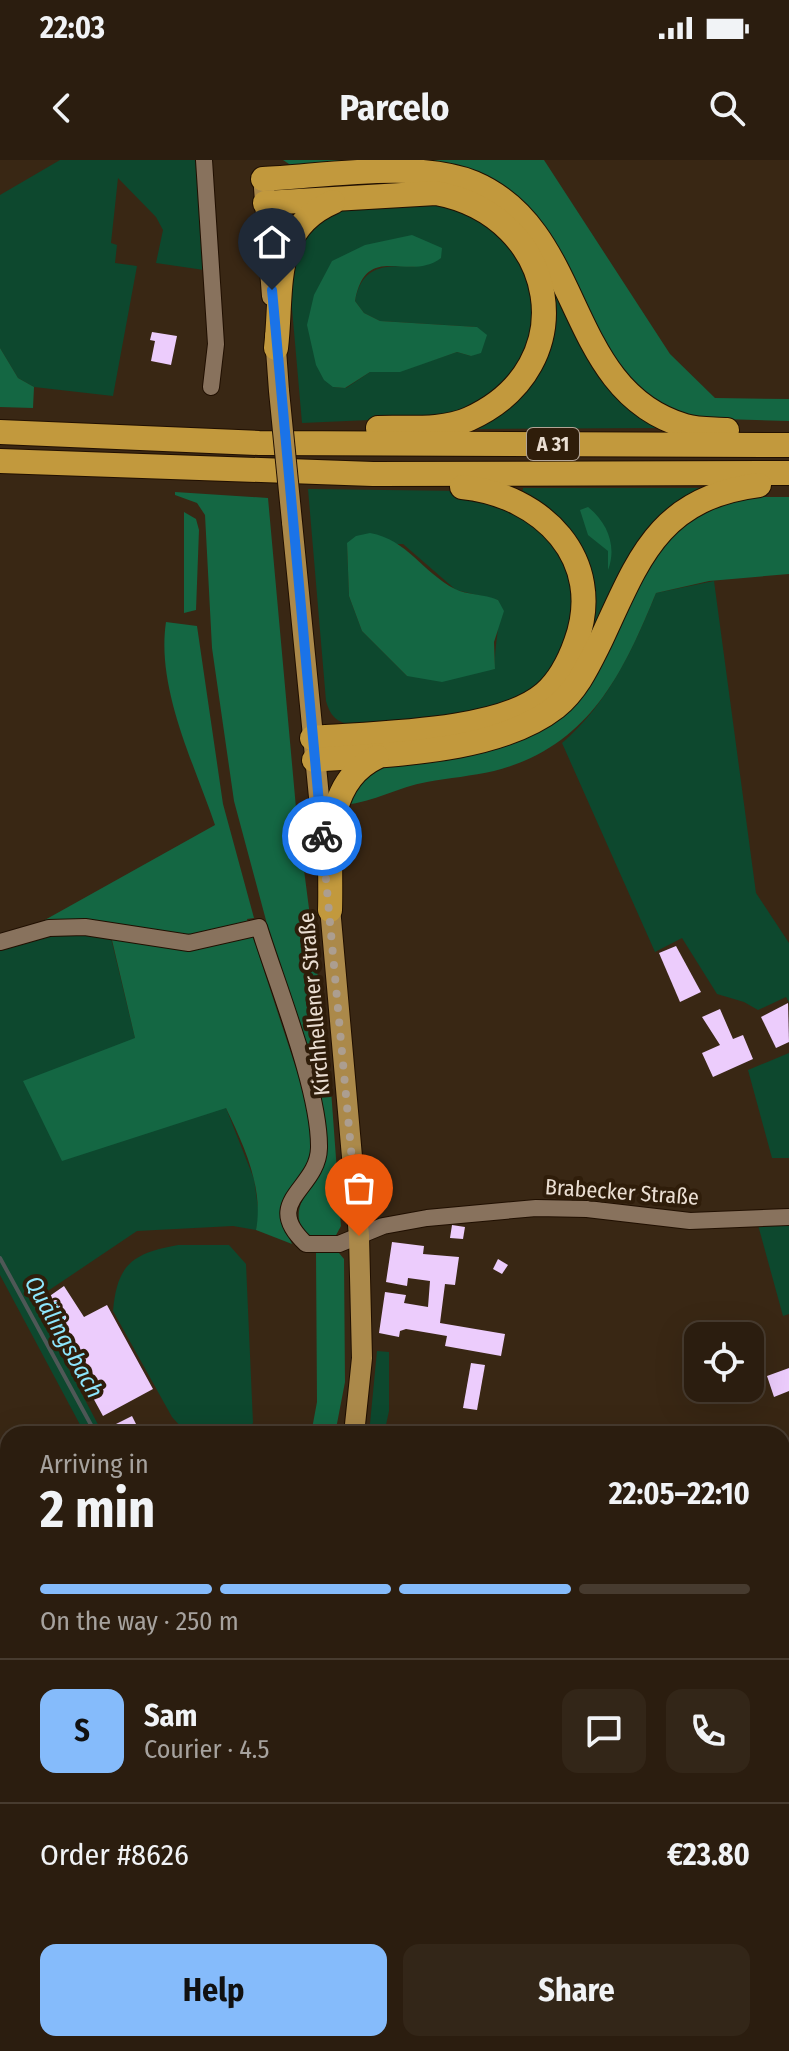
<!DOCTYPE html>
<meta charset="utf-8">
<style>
:root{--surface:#2b1d0f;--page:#332618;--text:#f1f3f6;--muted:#a6a29e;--line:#473b2f;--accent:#85bbfb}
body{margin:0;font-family:"Fira Sans Condensed",sans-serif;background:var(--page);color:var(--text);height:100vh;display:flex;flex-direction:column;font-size:30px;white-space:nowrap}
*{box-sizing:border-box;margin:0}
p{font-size:26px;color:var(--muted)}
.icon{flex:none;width:44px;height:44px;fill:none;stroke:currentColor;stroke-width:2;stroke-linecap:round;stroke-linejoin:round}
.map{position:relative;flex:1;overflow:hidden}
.side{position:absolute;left:0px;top:1266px;width:790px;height:626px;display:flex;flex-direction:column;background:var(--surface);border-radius:24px 24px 0 0;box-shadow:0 8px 32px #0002,0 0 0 2px var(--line)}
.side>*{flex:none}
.controls{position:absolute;left:684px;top:1162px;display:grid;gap:16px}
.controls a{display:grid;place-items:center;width:80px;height:80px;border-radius:16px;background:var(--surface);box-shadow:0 8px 32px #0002,0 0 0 2px var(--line);font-size:40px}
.pin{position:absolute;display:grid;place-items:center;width:68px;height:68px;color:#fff;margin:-82px -34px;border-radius:50% 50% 50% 0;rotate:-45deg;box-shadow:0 0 8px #0007}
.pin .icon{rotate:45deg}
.courier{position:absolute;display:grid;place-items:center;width:80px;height:80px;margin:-40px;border:6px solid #1a73e8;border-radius:50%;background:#fff;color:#222;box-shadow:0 2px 10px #0007}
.overview em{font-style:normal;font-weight:700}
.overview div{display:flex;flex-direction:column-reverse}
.overview{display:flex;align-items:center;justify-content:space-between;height:136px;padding:0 40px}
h1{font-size:52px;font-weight:700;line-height:60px}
.bar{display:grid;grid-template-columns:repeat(4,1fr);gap:12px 8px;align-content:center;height:96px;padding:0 40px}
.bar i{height:10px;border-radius:6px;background:var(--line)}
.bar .current{background:var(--accent)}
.bar p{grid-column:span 4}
.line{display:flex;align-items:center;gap:20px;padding:0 40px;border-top:2px solid var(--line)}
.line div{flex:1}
.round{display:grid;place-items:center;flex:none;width:84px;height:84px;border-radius:16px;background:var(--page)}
.cta{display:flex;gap:16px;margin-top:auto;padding:16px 40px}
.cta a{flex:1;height:92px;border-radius:16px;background:var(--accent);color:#111;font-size:32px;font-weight:700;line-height:92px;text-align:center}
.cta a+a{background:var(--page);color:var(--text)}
.status{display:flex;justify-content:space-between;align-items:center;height:56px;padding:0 40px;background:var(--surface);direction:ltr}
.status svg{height:22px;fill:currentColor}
header{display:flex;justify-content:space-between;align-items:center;height:104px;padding:0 40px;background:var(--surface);font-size:36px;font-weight:700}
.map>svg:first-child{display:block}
</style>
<div class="status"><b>22:03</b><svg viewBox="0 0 49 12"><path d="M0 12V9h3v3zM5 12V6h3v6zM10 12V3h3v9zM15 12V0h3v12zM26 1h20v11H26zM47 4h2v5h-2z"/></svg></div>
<header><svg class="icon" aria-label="back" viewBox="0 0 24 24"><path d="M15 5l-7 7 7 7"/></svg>Parcelo<svg class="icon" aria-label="search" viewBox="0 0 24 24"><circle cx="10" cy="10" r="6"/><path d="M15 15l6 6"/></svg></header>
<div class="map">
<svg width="789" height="1891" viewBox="0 0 789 1891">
<rect width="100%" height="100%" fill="#392714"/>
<g fill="#0d482e" fill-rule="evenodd">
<path d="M60,0H196L204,110L156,103L163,70L156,57L118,18L111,83L117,85L115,103L137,106L113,236L34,227L18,218L0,188V35Z"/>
<path d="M443,41L512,81L534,134V171L521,205L501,229L459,256L302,263L291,137L299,82L308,66L342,49ZM365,85L416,107C384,105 362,105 355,141L364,153L380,161L477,167L471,196L457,192L400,211L370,212L346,228L333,227Z"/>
<path d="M546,104L594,209L612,231L658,265L655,268L477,269L476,264L517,238Z"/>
<path d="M523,328H699L700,333L585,497L568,370L556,355L522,334Z"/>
<path d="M308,329L463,331L509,343L562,388L578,446L552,517L486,554L357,566C339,563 331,559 326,541ZM347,384H403L456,430L498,440C501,468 494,482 495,509L407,516L362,471L349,436Z"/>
<path d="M714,421L756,733L789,783V842L786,837L758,850L744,842L717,834L682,778L655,792L562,583C608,544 634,487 656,433Z"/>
<path d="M64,773L110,774L135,878L226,948L254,1019L259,1055L256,1070L233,1066L137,1071L33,1141L103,1274H85L0,1115V787Z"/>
<path d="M789,893V998H772L748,910Z"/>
<path d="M789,1062V1154L783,1156L758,1065Z"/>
<path d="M178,1085H229L246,1104L253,1263L247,1270L183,1269L172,1257L113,1151C117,1102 135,1093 178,1085Z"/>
<path d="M377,1191L389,1192V1251L384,1274H369Z"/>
<path d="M102,1884H593L600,1891H105Z"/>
</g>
<g fill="#146743">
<path d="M283,0H544L670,194L715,238L789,239V261L690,258L661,248L616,210L542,63L513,34L295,8Z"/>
<path d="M412,75L442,88L441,98C409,123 366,80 355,141L364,153L380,161L477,167L487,175L481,193L471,196L457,192L400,212H370L345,228L333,227L324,220L316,205L307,165L314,135L332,101L365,85Z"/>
<path d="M0,188L18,218L34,227L33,248L0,247Z"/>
<path d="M175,332L268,338L296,648L329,903L341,1066L335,1077H308C280,1043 324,1026 327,988L234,641L212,488L205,355L197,343L175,335Z"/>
<path d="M756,337H789V414L709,421L656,433C622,516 588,587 494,611C472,616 449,618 427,622C398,627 374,642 345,645L371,611C437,594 507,599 564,555L662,384L699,354L724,343Z"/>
<path d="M588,347C608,363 617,387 608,410V391L588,375L580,350Z"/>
<path d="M184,352L196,359L199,370L196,450L184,453Z"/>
<path d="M370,373C408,380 422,412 455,429C467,435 484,434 498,440L504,451L494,482L495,509L442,522L407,516L362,471L349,436L347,383L356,376Z"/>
<path d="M166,462L197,466L223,644L254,758L247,759L310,951L313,995L281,1045L283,1064L292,1084L256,1070C264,1028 244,986 226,948L62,1001L23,921L135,878L108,763L43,761L215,665C194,603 156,528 166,462Z"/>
<path d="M316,1092L339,1093L344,1099L345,1222L335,1274H311L317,1242Z"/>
<path d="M455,1884H596L603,1891H458Z"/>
</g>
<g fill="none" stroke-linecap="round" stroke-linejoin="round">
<g stroke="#4f5857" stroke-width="4">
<path d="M0,1098L96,1274"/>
<path d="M471,1884L473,1891"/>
</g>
</g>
<g fill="#ecccfc">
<path d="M152,172L177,176L171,205L151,201L155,181L150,180Z"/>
<path d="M676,786L701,832L680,842L659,793Z"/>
<path d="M788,843L789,882L776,888L761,857Z"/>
<path d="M720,849L733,879L743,875L753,899L713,917L702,893L720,885L702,857Z"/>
<path d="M452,1065L465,1067L463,1079L450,1078Z"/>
<path d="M392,1082L424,1086L423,1094L459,1097L455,1125L445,1124L440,1163L505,1174L501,1196L445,1186L447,1176L406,1169L400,1171L399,1177L379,1173L385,1132L406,1135L404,1143L428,1147L430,1121L408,1118L407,1126L386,1122Z"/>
<path d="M498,1099L508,1105L502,1114L493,1109Z"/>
<path d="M64,1126L84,1157L107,1145L153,1229L103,1256L57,1172L63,1169L44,1140Z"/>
<path d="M471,1203L485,1205L477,1250L463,1248Z"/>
<path d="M789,1208V1231L774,1237L767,1216Z"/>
<path d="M132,1256L136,1264L118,1273L114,1265Z"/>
<path d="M4,1417L8,1424V1505L0,1490V1419Z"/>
<path d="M0,1538L8,1553V1594L0,1598Z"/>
</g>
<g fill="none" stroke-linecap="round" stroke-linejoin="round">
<defs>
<g id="street">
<path d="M204,0L216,184L211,227"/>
<path d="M0,782L49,768L85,767L189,783L259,767C277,825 320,931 319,988C318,1030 260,1041 306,1084H339L383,1066L427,1058L536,1048L587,1049L690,1061L789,1057"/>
<path d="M604,1884L611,1891"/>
</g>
<g id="primary">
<path d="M264,28L272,136"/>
<path d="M275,176L279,231"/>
<path d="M292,362L324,688"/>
<path d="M329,736L359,1076L362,1198L354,1274"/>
<path d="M0,1807L8,1798"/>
</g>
<g id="highway">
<path d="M263,19C324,16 418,0 474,23C586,71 563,230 685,266C698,270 713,269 727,270"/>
<path d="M265,43L436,33C559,56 586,206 469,259C443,271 407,267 378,268"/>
<path d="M276,188C283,129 270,69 333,42"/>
<path d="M0,272L259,283L789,285"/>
<path d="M0,301L373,314L789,313"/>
<path d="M312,578C373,573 498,573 544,534C560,520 569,502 576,482C606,399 542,335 462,327"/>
<path d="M314,600C387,594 496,594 556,547C577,530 588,506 600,482C638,401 657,338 759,325"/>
<path d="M330,750C332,697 320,624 377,597"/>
</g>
</defs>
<use href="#street" stroke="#200f00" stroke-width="18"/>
<use href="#primary" stroke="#200f00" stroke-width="22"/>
<use href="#highway" stroke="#200f00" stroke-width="26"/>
<use href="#street" stroke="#88725d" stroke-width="16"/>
<use href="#primary" stroke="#ab894a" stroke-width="20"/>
<use href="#highway" stroke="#c2993d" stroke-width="24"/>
<defs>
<path id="primary-bridge" d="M279,231L292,362"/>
</defs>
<use href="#primary-bridge" stroke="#200f00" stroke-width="22" stroke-linecap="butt"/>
<use href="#primary-bridge" stroke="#ab894a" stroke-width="20"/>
</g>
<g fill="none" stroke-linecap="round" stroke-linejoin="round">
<path stroke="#ac9e90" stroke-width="8" stroke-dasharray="0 14.4" d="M322,676L359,1076"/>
<path stroke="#1a73e8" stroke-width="10" d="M272,130L322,676"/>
</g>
<g text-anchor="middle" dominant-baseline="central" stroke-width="8" stroke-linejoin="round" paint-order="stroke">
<rect fill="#2f1d0a" stroke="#b2a496" stroke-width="2" x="527" y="268" width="52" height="32" rx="6"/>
<g font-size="20" font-weight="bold" fill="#eaded2">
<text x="553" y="284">A 31</text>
</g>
<g font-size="22" fill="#eaded2" stroke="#2f1d0a">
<text transform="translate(314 844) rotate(-95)">Kirchhellener Straße</text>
<text transform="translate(622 1032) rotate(4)">Brabecker Straße</text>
</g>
<g font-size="24" font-style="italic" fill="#8de6fc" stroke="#2f1d0a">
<text transform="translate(64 1177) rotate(61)">Quälingsbach</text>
</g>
</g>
</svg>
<div class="controls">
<a><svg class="icon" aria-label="locate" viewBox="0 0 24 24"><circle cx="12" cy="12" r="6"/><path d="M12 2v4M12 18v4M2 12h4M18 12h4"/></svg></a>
</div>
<div class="pin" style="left:359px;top:1076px;background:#ea580c"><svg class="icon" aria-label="bag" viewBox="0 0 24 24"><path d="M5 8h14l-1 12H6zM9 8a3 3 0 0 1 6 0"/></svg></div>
<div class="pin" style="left:272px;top:130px;background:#1f2937"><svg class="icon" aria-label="home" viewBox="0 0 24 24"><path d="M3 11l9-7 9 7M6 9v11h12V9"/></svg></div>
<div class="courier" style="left:322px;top:676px"><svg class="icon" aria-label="bike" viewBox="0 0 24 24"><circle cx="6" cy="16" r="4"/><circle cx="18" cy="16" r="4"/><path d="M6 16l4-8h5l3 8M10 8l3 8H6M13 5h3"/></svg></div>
<section class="side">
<div class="overview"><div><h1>2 min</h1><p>Arriving in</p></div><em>22:05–22:10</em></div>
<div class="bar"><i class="current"></i><i class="current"></i><i class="current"></i><i></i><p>On the way · 250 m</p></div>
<div class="line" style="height:144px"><b class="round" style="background:var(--accent);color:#111">S</b><div><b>Sam</b><p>Courier · 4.5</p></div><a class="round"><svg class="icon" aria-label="chat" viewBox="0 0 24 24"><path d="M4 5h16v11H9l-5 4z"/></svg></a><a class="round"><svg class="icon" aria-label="phone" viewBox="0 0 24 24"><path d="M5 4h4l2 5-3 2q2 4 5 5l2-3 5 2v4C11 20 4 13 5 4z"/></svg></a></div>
<div class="line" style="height:104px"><div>Order #8626</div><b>€23.80</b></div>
<div class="cta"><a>Help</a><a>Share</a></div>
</section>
</div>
